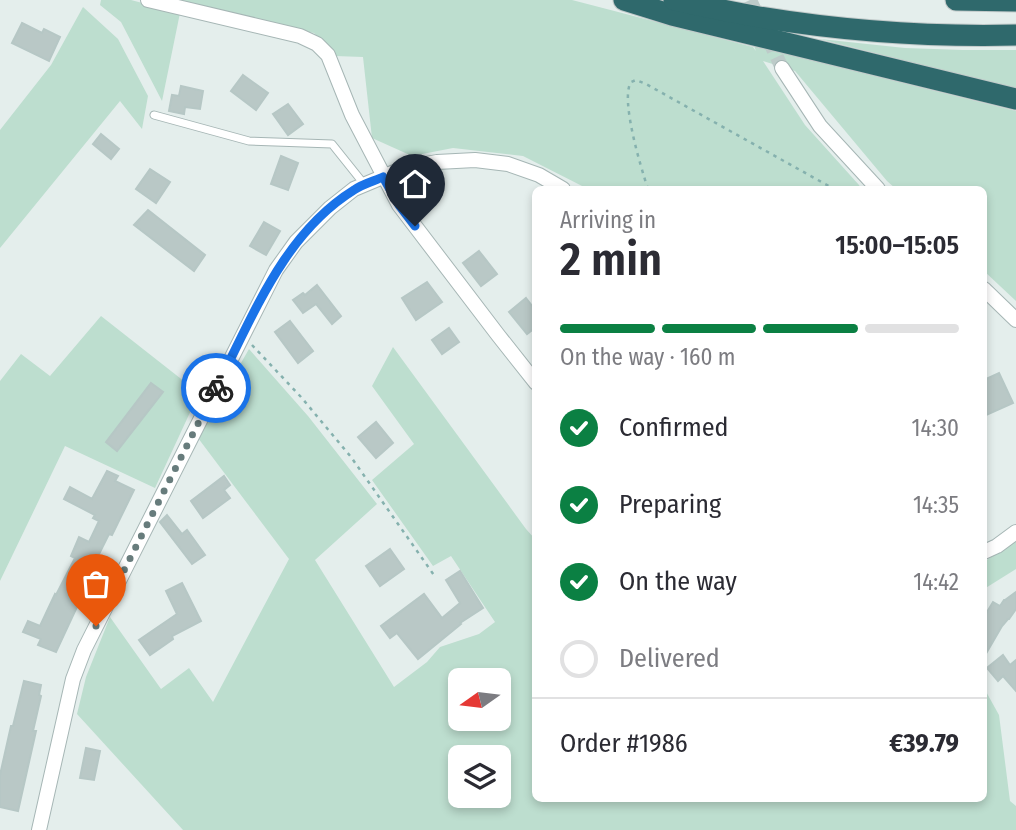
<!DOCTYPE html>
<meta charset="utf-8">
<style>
:root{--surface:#fff;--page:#f2f2f3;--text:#2b2b33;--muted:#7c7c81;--line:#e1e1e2;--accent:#0b8043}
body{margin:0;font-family:"Fira Sans Condensed",sans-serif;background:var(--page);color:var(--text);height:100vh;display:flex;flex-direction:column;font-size:26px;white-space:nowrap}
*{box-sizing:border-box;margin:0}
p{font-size:23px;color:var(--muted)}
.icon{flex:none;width:38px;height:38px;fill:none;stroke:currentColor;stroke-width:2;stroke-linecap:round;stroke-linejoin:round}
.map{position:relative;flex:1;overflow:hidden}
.sheet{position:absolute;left:532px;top:186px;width:455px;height:616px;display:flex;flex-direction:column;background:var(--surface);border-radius:10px;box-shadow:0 4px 10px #0003}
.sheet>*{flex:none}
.needle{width:46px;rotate:256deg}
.controls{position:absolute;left:448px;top:668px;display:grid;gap:14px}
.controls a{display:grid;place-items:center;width:63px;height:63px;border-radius:10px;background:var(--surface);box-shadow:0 4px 10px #0003;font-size:35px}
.pin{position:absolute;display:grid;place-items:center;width:60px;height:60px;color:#fff;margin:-72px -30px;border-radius:50% 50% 50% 0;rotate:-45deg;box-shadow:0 0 7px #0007}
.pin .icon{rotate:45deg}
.courier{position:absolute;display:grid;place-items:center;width:70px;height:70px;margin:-35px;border:5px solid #1a73e8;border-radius:50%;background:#fff;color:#222;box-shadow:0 2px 9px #0007}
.summary em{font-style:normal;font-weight:600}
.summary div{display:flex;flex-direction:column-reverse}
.summary{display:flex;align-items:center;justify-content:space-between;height:119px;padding:0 28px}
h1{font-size:46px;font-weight:600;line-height:52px}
.bar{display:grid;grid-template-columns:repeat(4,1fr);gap:10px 7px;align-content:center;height:84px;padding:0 28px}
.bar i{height:9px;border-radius:5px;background:var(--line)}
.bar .selected{background:var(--accent)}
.bar p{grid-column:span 4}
.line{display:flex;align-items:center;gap:18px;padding:0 28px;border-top:2px solid var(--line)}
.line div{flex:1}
ol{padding:0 28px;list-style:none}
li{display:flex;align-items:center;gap:21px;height:77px}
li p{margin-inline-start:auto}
li .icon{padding:7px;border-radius:50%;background:var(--accent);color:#fff;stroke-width:4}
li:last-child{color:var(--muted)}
li i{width:38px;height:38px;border:4px solid var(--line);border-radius:50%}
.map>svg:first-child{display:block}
</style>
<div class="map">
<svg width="1016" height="830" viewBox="0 0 1016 830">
<rect width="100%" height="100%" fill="#e4eeec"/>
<g fill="#bddecf" fill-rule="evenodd">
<path d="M101,0H131L180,13L162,101L121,22L100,5Z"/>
<path d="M174,0H572L753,47L756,51L754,46L1016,111V301L984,271V189H896L887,181L795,71L763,61L805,125L859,185L861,189H588L523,156L453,148L412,156L372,138L363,57L335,56L314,33L232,16Z"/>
<path d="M83,7L118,39L148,96L142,129L120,101L0,248V130L51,65Z"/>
<path d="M820,39L905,48L963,50H1016V89Z"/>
<path d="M101,316L199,393L155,488L65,446L0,581V381L21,354L50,376Z"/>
<path d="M393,347L526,529L535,539L536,798H984V688L999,715L1010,801L1016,806V830H183L77,714L86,677L110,617L161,689L189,668L213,702L289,559L198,438L249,349L308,416L377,504L315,560L394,687L427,662L440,647L479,634L495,622L451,556L433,566L372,480L414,444L372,386ZM460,681H499V719H460ZM460,758H499V796H460Z"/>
<path d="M1016,540V569L984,589V562Z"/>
</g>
<g fill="#b9c8c6" stroke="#b6c7c5" stroke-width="2">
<path d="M22,23L42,33L44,29L60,37L49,61L12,43Z"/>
<path d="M243,75L268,93L256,110L231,91Z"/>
<path d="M181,86L203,91L200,109L185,107L184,114L169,111L172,95L179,96Z"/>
<path d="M288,104L303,124L288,135L273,114Z"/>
<path d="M101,134L119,149L111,159L93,144Z"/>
<path d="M281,156L298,163L288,190L271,184Z"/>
<path d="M150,169L170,182L156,203L136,189Z"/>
<path d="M148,210L205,255L194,271L134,225Z"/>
<path d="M264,222L280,231L266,255L250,246Z"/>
<path d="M479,251L497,274L481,286L463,263Z"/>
<path d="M427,282L442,302L416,320L402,298Z"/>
<path d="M317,285L341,316L332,324L316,304L303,313L293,300L303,293L305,295Z"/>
<path d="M526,298L536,311V327L527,334L509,312Z"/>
<path d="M290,321L313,351L298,363L275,332Z"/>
<path d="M449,328L459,342L442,354L432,340Z"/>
<path d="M999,373L1013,403L984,416V380Z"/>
<path d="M151,383L163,392L117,451L106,442Z"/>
<path d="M376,422L393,443L376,458L358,437Z"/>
<path d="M107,471L118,476L115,481L134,490L112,535L109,534L98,556L102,558L82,596L56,652L38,645L41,639L23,632L28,621L40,626L55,594L56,595L75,558L71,556L79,537L89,542L99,521L93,518L95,515L64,499L70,487L92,499Z"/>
<path d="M224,476L230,485L224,490L230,498L203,518L191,501Z"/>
<path d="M167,515L182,534L187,530L205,555L192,564L160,522Z"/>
<path d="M390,549L404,569L380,586L366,566Z"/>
<path d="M460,571L483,608L460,623L461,624L418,659L397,633L390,638L381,626L424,594L442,618L460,603L446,580Z"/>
<path d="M182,583L201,621L172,636L173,639L150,655L139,640L177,614L166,591Z"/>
<path d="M1016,592V609L1009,619H1008L1002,626L984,657V617L993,602L1000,606L1004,600H1005Z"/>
<path d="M1003,655L1010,665L1016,660V691L1003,676L998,681L987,668Z"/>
<path d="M24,681L41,685L39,695L41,696L33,731H36L18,811L0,807V775L11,726H13Z"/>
<path d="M86,748L100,751L94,780L80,778Z"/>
</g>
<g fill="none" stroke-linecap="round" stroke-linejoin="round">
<path stroke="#bdcbc9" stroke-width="14" stroke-dasharray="14 7" stroke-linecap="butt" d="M750,0L782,68"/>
<defs>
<path id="service" d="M154,115L249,141L332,144L364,184"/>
<g id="minor">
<path d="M148,0L300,36L317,44L328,55L352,115L399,205L498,335L536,383"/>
<path d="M782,68L820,126L878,189"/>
<path d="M984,289L1016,320"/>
<path d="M984,552L997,546L1016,532"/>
<path d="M39,830L73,679L84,650L276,270L296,242L330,208L354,189L404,168L437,162L475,160L508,164L539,175L563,189"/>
</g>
<g id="motorway">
<path d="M624,0L672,15L1016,99"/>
<path d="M674,0C703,6 731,12 759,17C844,31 930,37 1016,35"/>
<path d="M956,0L1016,1"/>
</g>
</defs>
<use href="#service" stroke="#a6b6b5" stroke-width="9"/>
<use href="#minor" stroke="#a6b6b5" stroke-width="16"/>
<use href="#motorway" stroke="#c1c9c9" stroke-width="23"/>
<g stroke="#85b1ae" stroke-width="2.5" stroke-dasharray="3.5 5" stroke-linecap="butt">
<path d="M648,189C641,168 620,99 631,82L636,80L646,84L834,189"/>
<path d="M252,345L301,397L351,457L436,578"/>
</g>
<use href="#service" stroke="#fff" stroke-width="7"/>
<use href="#minor" stroke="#fff" stroke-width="14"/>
<use href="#motorway" stroke="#2f696c" stroke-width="21"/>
</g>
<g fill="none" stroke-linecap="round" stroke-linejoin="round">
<path stroke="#677c7c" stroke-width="7" stroke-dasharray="0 12.6" d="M96,626L216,388"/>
<path stroke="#1a73e8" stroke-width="9" d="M216,388C253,317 283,234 354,190C362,184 374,181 383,177L399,205L415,226"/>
</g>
</svg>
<div class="controls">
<a><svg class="needle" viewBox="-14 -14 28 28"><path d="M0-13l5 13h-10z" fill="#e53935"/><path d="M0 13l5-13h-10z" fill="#7c7c81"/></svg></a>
<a><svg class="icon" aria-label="layers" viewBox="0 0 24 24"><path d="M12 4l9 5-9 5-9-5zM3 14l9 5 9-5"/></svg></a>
</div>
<div class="pin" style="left:96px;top:626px;background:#ea580c"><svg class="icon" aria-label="bag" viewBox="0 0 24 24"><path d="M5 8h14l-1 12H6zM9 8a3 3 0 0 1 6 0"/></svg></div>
<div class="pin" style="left:415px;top:226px;background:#1f2937"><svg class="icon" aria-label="home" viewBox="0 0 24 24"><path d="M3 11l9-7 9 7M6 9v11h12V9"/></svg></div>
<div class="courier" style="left:216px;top:388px"><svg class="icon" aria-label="bike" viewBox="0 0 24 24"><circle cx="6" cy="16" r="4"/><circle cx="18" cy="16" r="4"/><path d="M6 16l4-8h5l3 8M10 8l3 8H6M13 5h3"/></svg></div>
<section class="sheet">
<div class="summary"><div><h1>2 min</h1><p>Arriving in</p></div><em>15:00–15:05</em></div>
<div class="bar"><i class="selected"></i><i class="selected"></i><i class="selected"></i><i></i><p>On the way · 160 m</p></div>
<ol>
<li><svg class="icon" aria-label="check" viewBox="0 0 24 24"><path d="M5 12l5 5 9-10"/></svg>Confirmed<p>14:30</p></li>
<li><svg class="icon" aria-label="check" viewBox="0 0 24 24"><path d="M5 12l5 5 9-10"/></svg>Preparing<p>14:35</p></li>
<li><svg class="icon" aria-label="check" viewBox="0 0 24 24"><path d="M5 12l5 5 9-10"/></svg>On the way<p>14:42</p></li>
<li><i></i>Delivered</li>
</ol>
<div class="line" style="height:91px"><div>Order #1986</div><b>€39.79</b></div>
</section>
</div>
